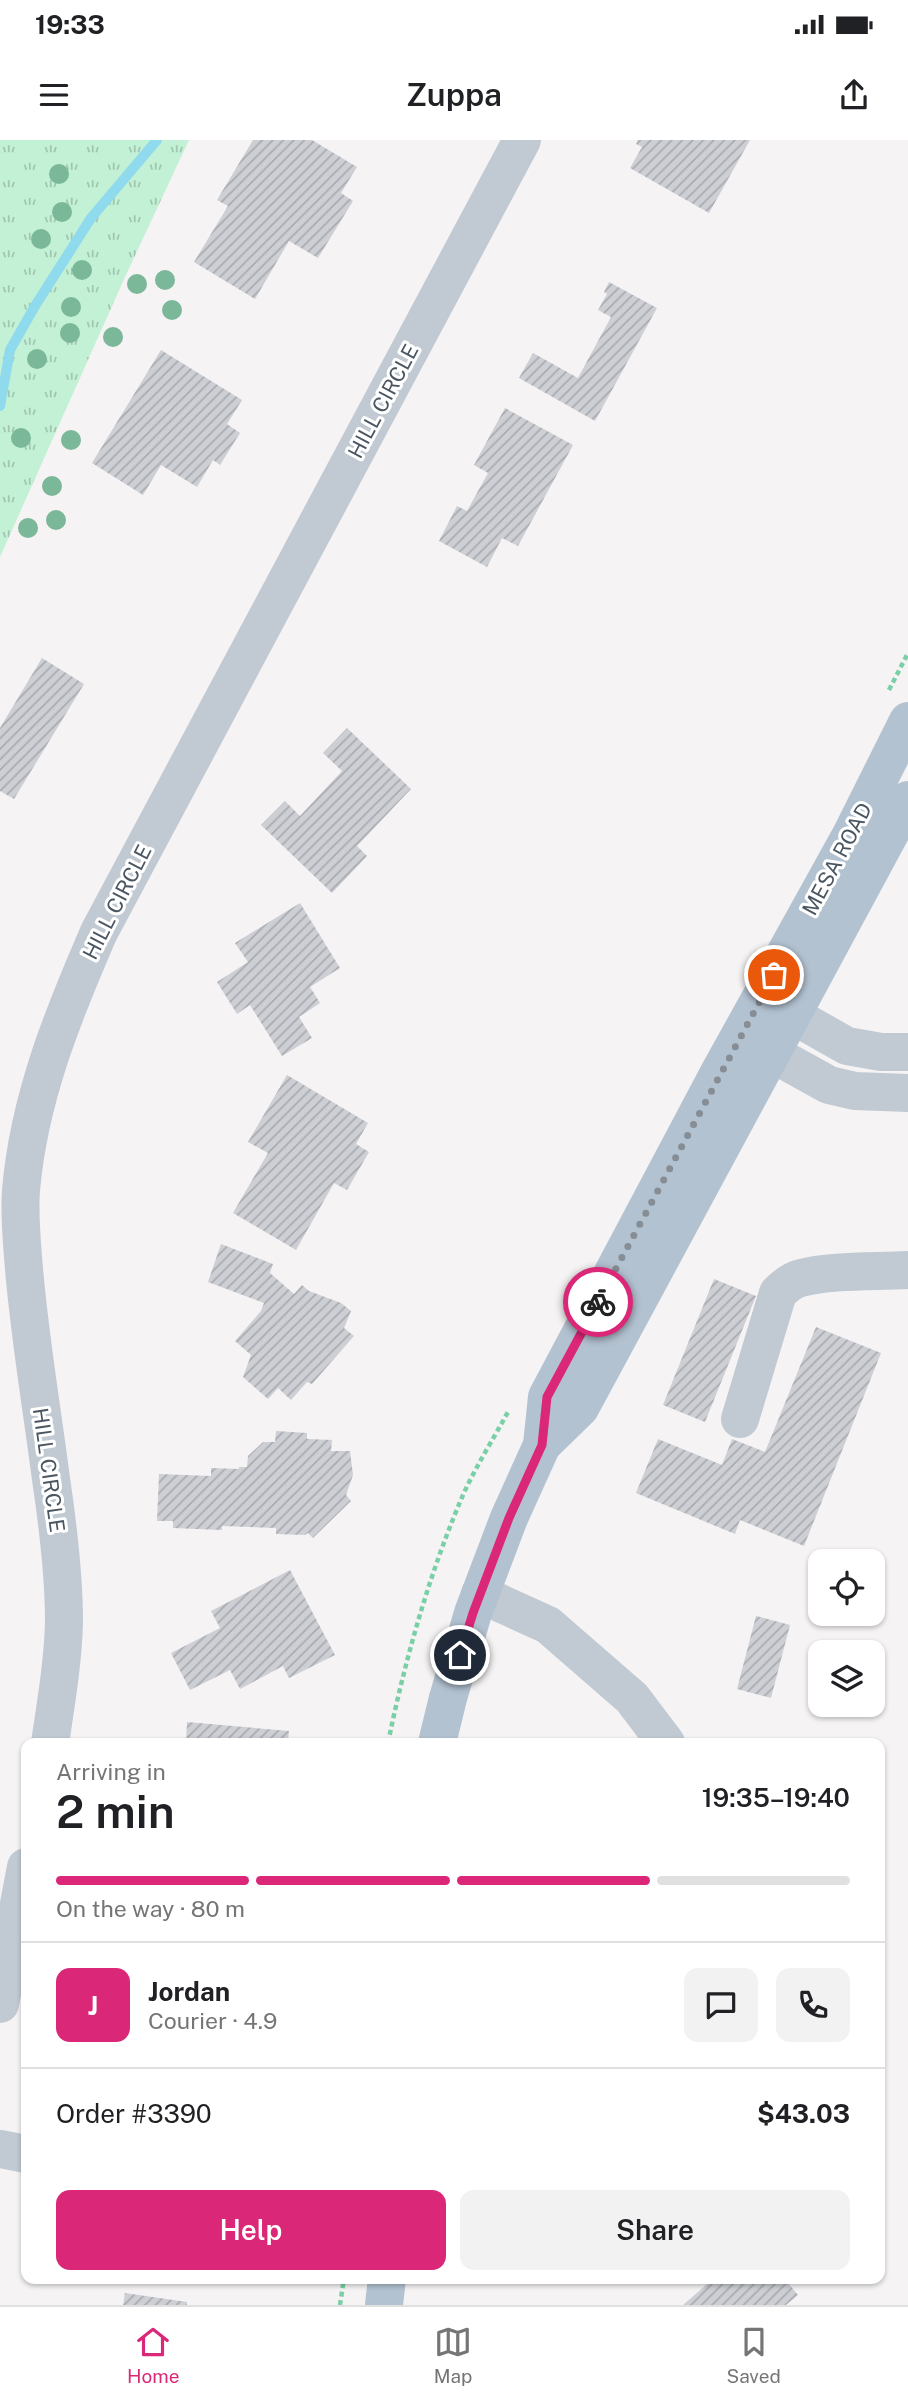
<!DOCTYPE html>
<meta charset="utf-8">
<style>
:root{--surface:#fff;--page:#f2f2f2;--text:#202124;--muted:#757577;--line:#e0e0e0;--accent:#db2777}
body{margin:0;font-family:"Public Sans",sans-serif;background:var(--page);color:var(--text);height:100vh;display:flex;flex-direction:column;font-size:26px;white-space:nowrap}
*{box-sizing:border-box;margin:0}
p{font-size:23px;color:var(--muted)}
.icon{flex:none;width:38px;height:38px;fill:none;stroke:currentColor;stroke-width:2;stroke-linecap:round;stroke-linejoin:round}
.map{position:relative;flex:1;overflow:hidden}
.panel{position:absolute;left:21px;top:1598px;width:864px;height:546px;display:flex;flex-direction:column;background:var(--surface);border-radius:14px;box-shadow:0 2px 5px #0004}
.panel>*{flex:none}
.buttons{position:absolute;left:808px;top:1409px;display:grid;gap:14px}
.buttons a{display:grid;place-items:center;width:77px;height:77px;border-radius:14px;background:var(--surface);box-shadow:0 2px 5px #0004;font-size:35px}
.pin{position:absolute;display:grid;place-items:center;width:60px;height:60px;color:#fff;margin:-30px;border:4px solid #fff;border-radius:50%;box-shadow:0 2px 7px #0007}
.courier{position:absolute;display:grid;place-items:center;width:70px;height:70px;margin:-35px;border:5px solid #db2777;border-radius:50%;background:#fff;color:#222;box-shadow:0 2px 9px #0007}
.head em{font-style:normal;font-weight:600}
.head div{display:flex;flex-direction:column-reverse}
.head{display:flex;align-items:center;justify-content:space-between;height:119px;padding:0 35px}
h1{font-size:46px;font-weight:600;line-height:52px}
.bar{display:grid;grid-template-columns:repeat(4,1fr);gap:10px 7px;align-content:center;height:84px;padding:0 35px}
.bar i{height:9px;border-radius:5px;background:var(--line)}
.bar .active{background:var(--accent)}
.bar p{grid-column:span 4}
.line{display:flex;align-items:center;gap:18px;padding:0 35px;border-top:2px solid var(--line)}
.line div{flex:1}
.round{display:grid;place-items:center;flex:none;width:74px;height:74px;border-radius:14px;background:var(--page)}
.cta{display:flex;gap:14px;margin-top:auto;padding:14px 35px}
.cta a{flex:1;height:80px;border-radius:14px;background:var(--accent);color:#fff;font-size:28px;font-weight:600;line-height:80px;text-align:center}
.cta a+a{background:var(--page);color:var(--text)}
.status{display:flex;justify-content:space-between;align-items:center;height:49px;padding:0 35px;background:var(--surface);direction:ltr}
.status svg{height:19px;fill:currentColor}
header{display:flex;justify-content:space-between;align-items:center;height:91px;padding:0 35px;background:var(--surface);font-size:32px;font-weight:600}
.dock{display:flex;justify-content:space-around;align-items:center;height:98px;border-top:2px solid var(--line);background:var(--surface);font-size:19px;color:var(--muted)}
.dock a{display:grid;justify-items:center;gap:4px}
.dock .active{color:var(--accent)}
.map>svg:first-child{display:block}
</style>
<div class="status"><b>19:33</b><svg viewBox="0 0 49 12"><path d="M0 12V9h3v3zM5 12V6h3v6zM10 12V3h3v9zM15 12V0h3v12zM26 1h20v11H26zM47 4h2v5h-2z"/></svg></div>
<header><svg class="icon" aria-label="menu" viewBox="0 0 24 24"><path d="M4 6h16M4 12h16M4 18h16"/></svg>Zuppa<svg class="icon" aria-label="share" viewBox="0 0 24 24"><path d="M12 15V3M7 8l5-5 5 5M5 13v7h14v-7"/></svg></header>
<div class="map">
<svg width="908" height="2165" viewBox="0 0 908 2165">
<defs>
<pattern id="grass-tufts" width="24" height="20" patternUnits="userSpaceOnUse" patternTransform="scale(1.75)"><rect width="24" height="20" fill="#c3f1d5"/><path d="M3 7l-1-3M5 7V3M7 7l1-3M15 17l-1-3M17 17v-4M19 17l1-3" fill="none" stroke="#a0c6b0"/></pattern>
<pattern id="building-hatch" width="6" height="6" patternUnits="userSpaceOnUse" patternTransform="scale(1.75)"><rect width="6" height="6" fill="#cdcfd5"/><path d="M-1 1l2-2M0 6l6-6M5 7l2-2" fill="none" stroke="#a8abb0"/></pattern>
</defs>
<rect width="100%" height="100%" fill="#f5f3f3"/>
<path fill="url(#grass-tufts)" d="M0,0H189L125,137L0,417Z"/>
<g fill="none" stroke-linecap="round" stroke-linejoin="round">
<path stroke="#90daee" stroke-width="10" d="M0,266L10,210L35,166L91,78L157,0"/>
</g>
<g fill="url(#building-hatch)">
<path d="M253,0H312L357,27L341,53L353,61L318,118L289,101L255,159L194,122L228,66L217,60Z"/>
<path d="M638,0H750L709,73L630,28L642,7L636,4Z"/>
<path d="M609,142L657,168L595,281L519,238L533,213L578,238L611,177L598,170L607,154L604,152Z"/>
<path d="M161,210L242,260L227,284L240,293L220,325L213,320L197,347L161,325L143,355L92,323Z"/>
<path d="M505,268L573,305L518,406L502,398L487,427L439,401L457,366L467,371L488,333L474,325Z"/>
<path d="M42,518L84,544L14,659L0,651V588Z"/>
<path d="M347,588L411,649L357,706L367,716L332,753L261,685L285,661L300,676L342,631L323,613Z"/>
<path d="M300,763L340,828L310,847L320,863L299,877L312,898L282,916L250,865L237,874L217,842L248,822L235,803Z"/>
<path d="M287,935L368,983L356,1004L369,1012L347,1050L334,1043L296,1110L233,1073L268,1013L248,1002Z"/>
<path d="M221,1104L273,1124L270,1133L294,1154L302,1145L309,1151L341,1163L351,1171L344,1188L354,1196L312,1244L307,1242L291,1260L278,1248L268,1259L243,1237L251,1215L235,1201L261,1171L264,1163L208,1142Z"/>
<path d="M714,1139L756,1156L705,1282L663,1265Z"/>
<path d="M816,1187L881,1213L804,1406L740,1380L735,1394L636,1353L658,1299L722,1325L732,1299L765,1312Z"/>
<path d="M276,1291L307,1293V1299L332,1300L331,1311H350L353,1335L346,1355L351,1361L313,1398L308,1393L305,1395L276,1394V1388L222,1386V1390L173,1388V1381H157L159,1334L211,1336V1328L239,1329V1327H247L248,1316L263,1302H275Z"/>
<path d="M290,1430L335,1515L289,1538L283,1526L240,1549L230,1530L190,1550L171,1513L220,1488L211,1471Z"/>
<path d="M756,1476L790,1485L771,1558L737,1549Z"/>
<path d="M187,1582L289,1591L288,1603H186Z"/>
<path d="M714,2138H794L788,2143L798,2155L786,2165H683Z"/>
<path d="M125,2153L187,2162V2165H123Z"/>
</g>
<g fill="none" stroke-linecap="round" stroke-linejoin="round">
<g stroke="#7ad0a6" stroke-width="4.5" stroke-dasharray="5 3.5" stroke-linecap="butt">
<path d="M889,550L908,513"/>
<path d="M388,1603C405,1520 429,1434 463,1355C476,1326 494,1298 509,1270"/>
<path d="M340,2165L344,2138"/>
</g>
<g stroke="#c1cad2" stroke-width="38">
<path d="M762,858L847,906L881,912H908"/>
<path d="M742,897L829,945L855,951L908,953"/>
<path d="M740,1279L778,1153C785,1146 792,1140 801,1138C831,1130 876,1132 908,1130"/>
<path d="M480,1454L548,1485L632,1558L666,1603"/>
<path d="M50,1603C56,1563 63,1522 64,1482C64,1435 58,1386 51,1339C42,1269 30,1200 24,1129C22,1103 19,1075 21,1050C29,958 63,875 99,792L522,0"/>
<path d="M0,1864L26,1727"/>
<path d="M0,2009L26,2014"/>
</g>
<g stroke="#b3c2d1" stroke-width="38">
<path d="M542,1305L580,1268L908,660"/>
<path d="M437,1603L448,1558L473,1473L509,1378L542,1305L547,1257L720,931L851,695L908,581"/>
<path d="M384,2165L387,2138"/>
</g>
</g>
<g fill="#7bb799">
<circle cx="59" cy="34" r="10"/>
<circle cx="62" cy="72" r="10"/>
<circle cx="41" cy="99" r="10"/>
<circle cx="82" cy="130" r="10"/>
<circle cx="165" cy="140" r="10"/>
<circle cx="137" cy="144" r="10"/>
<circle cx="71" cy="167" r="10"/>
<circle cx="172" cy="170" r="10"/>
<circle cx="70" cy="193" r="10"/>
<circle cx="113" cy="197" r="10"/>
<circle cx="37" cy="219" r="10"/>
<circle cx="21" cy="298" r="10"/>
<circle cx="71" cy="300" r="10"/>
<circle cx="52" cy="346" r="10"/>
<circle cx="56" cy="380" r="10"/>
<circle cx="28" cy="388" r="10"/>
</g>
<g fill="none" stroke-linecap="round" stroke-linejoin="round">
<path stroke="#868d94" stroke-width="7" stroke-dasharray="0 12.6" d="M598,1162L774,835"/>
<path stroke="#db2777" stroke-width="9" d="M460,1515L473,1473L509,1378L542,1305L547,1257L598,1162"/>
</g>
<g text-anchor="middle" dominant-baseline="central" stroke-width="6" stroke-linejoin="round" paint-order="stroke">
<g font-size="21" fill="#4a5661" stroke="#fff">
<text transform="translate(383 261) rotate(-62)">HILL CIRCLE</text>
<text transform="translate(837 719) rotate(-62)">MESA ROAD</text>
<text transform="translate(117 762) rotate(-63)">HILL CIRCLE</text>
<text transform="translate(49 1330) rotate(82)">HILL CIRCLE</text>
</g>
</g>
</svg>
<div class="buttons">
<a><svg class="icon" aria-label="locate" viewBox="0 0 24 24"><circle cx="12" cy="12" r="6"/><path d="M12 2v4M12 18v4M2 12h4M18 12h4"/></svg></a>
<a><svg class="icon" aria-label="layers" viewBox="0 0 24 24"><path d="M12 4l9 5-9 5-9-5zM3 14l9 5 9-5"/></svg></a>
</div>
<div class="pin" style="left:774px;top:835px;background:#ea580c"><svg class="icon" aria-label="bag" viewBox="0 0 24 24"><path d="M5 8h14l-1 12H6zM9 8a3 3 0 0 1 6 0"/></svg></div>
<div class="pin" style="left:460px;top:1515px;background:#1f2937"><svg class="icon" aria-label="home" viewBox="0 0 24 24"><path d="M3 11l9-7 9 7M6 9v11h12V9"/></svg></div>
<div class="courier" style="left:598px;top:1162px"><svg class="icon" aria-label="bike" viewBox="0 0 24 24"><circle cx="6" cy="16" r="4"/><circle cx="18" cy="16" r="4"/><path d="M6 16l4-8h5l3 8M10 8l3 8H6M13 5h3"/></svg></div>
<section class="panel">
<div class="head"><div><h1>2 min</h1><p>Arriving in</p></div><em>19:35–19:40</em></div>
<div class="bar"><i class="active"></i><i class="active"></i><i class="active"></i><i></i><p>On the way · 80 m</p></div>
<div class="line" style="height:126px"><b class="round" style="background:var(--accent);color:#fff">J</b><div><b>Jordan</b><p>Courier · 4.9</p></div><a class="round"><svg class="icon" aria-label="chat" viewBox="0 0 24 24"><path d="M4 5h16v11H9l-5 4z"/></svg></a><a class="round"><svg class="icon" aria-label="phone" viewBox="0 0 24 24"><path d="M5 4h4l2 5-3 2q2 4 5 5l2-3 5 2v4C11 20 4 13 5 4z"/></svg></a></div>
<div class="line" style="height:91px"><div>Order #3390</div><b>$43.03</b></div>
<div class="cta"><a>Help</a><a>Share</a></div>
</section>
</div>
<nav class="dock">
<a class="active"><svg class="icon" aria-label="home" viewBox="0 0 24 24"><path d="M3 11l9-7 9 7M6 9v11h12V9"/></svg>Home</a>
<a><svg class="icon" aria-label="map" viewBox="0 0 24 24"><path d="M3 6l6-2 6 2 6-2v14l-6 2-6-2-6 2zM9 4v14M15 6v14"/></svg>Map</a>
<a><svg class="icon" aria-label="saved" viewBox="0 0 24 24"><path d="M7 4h10v16l-5-4-5 4z"/></svg>Saved</a>
</nav>
